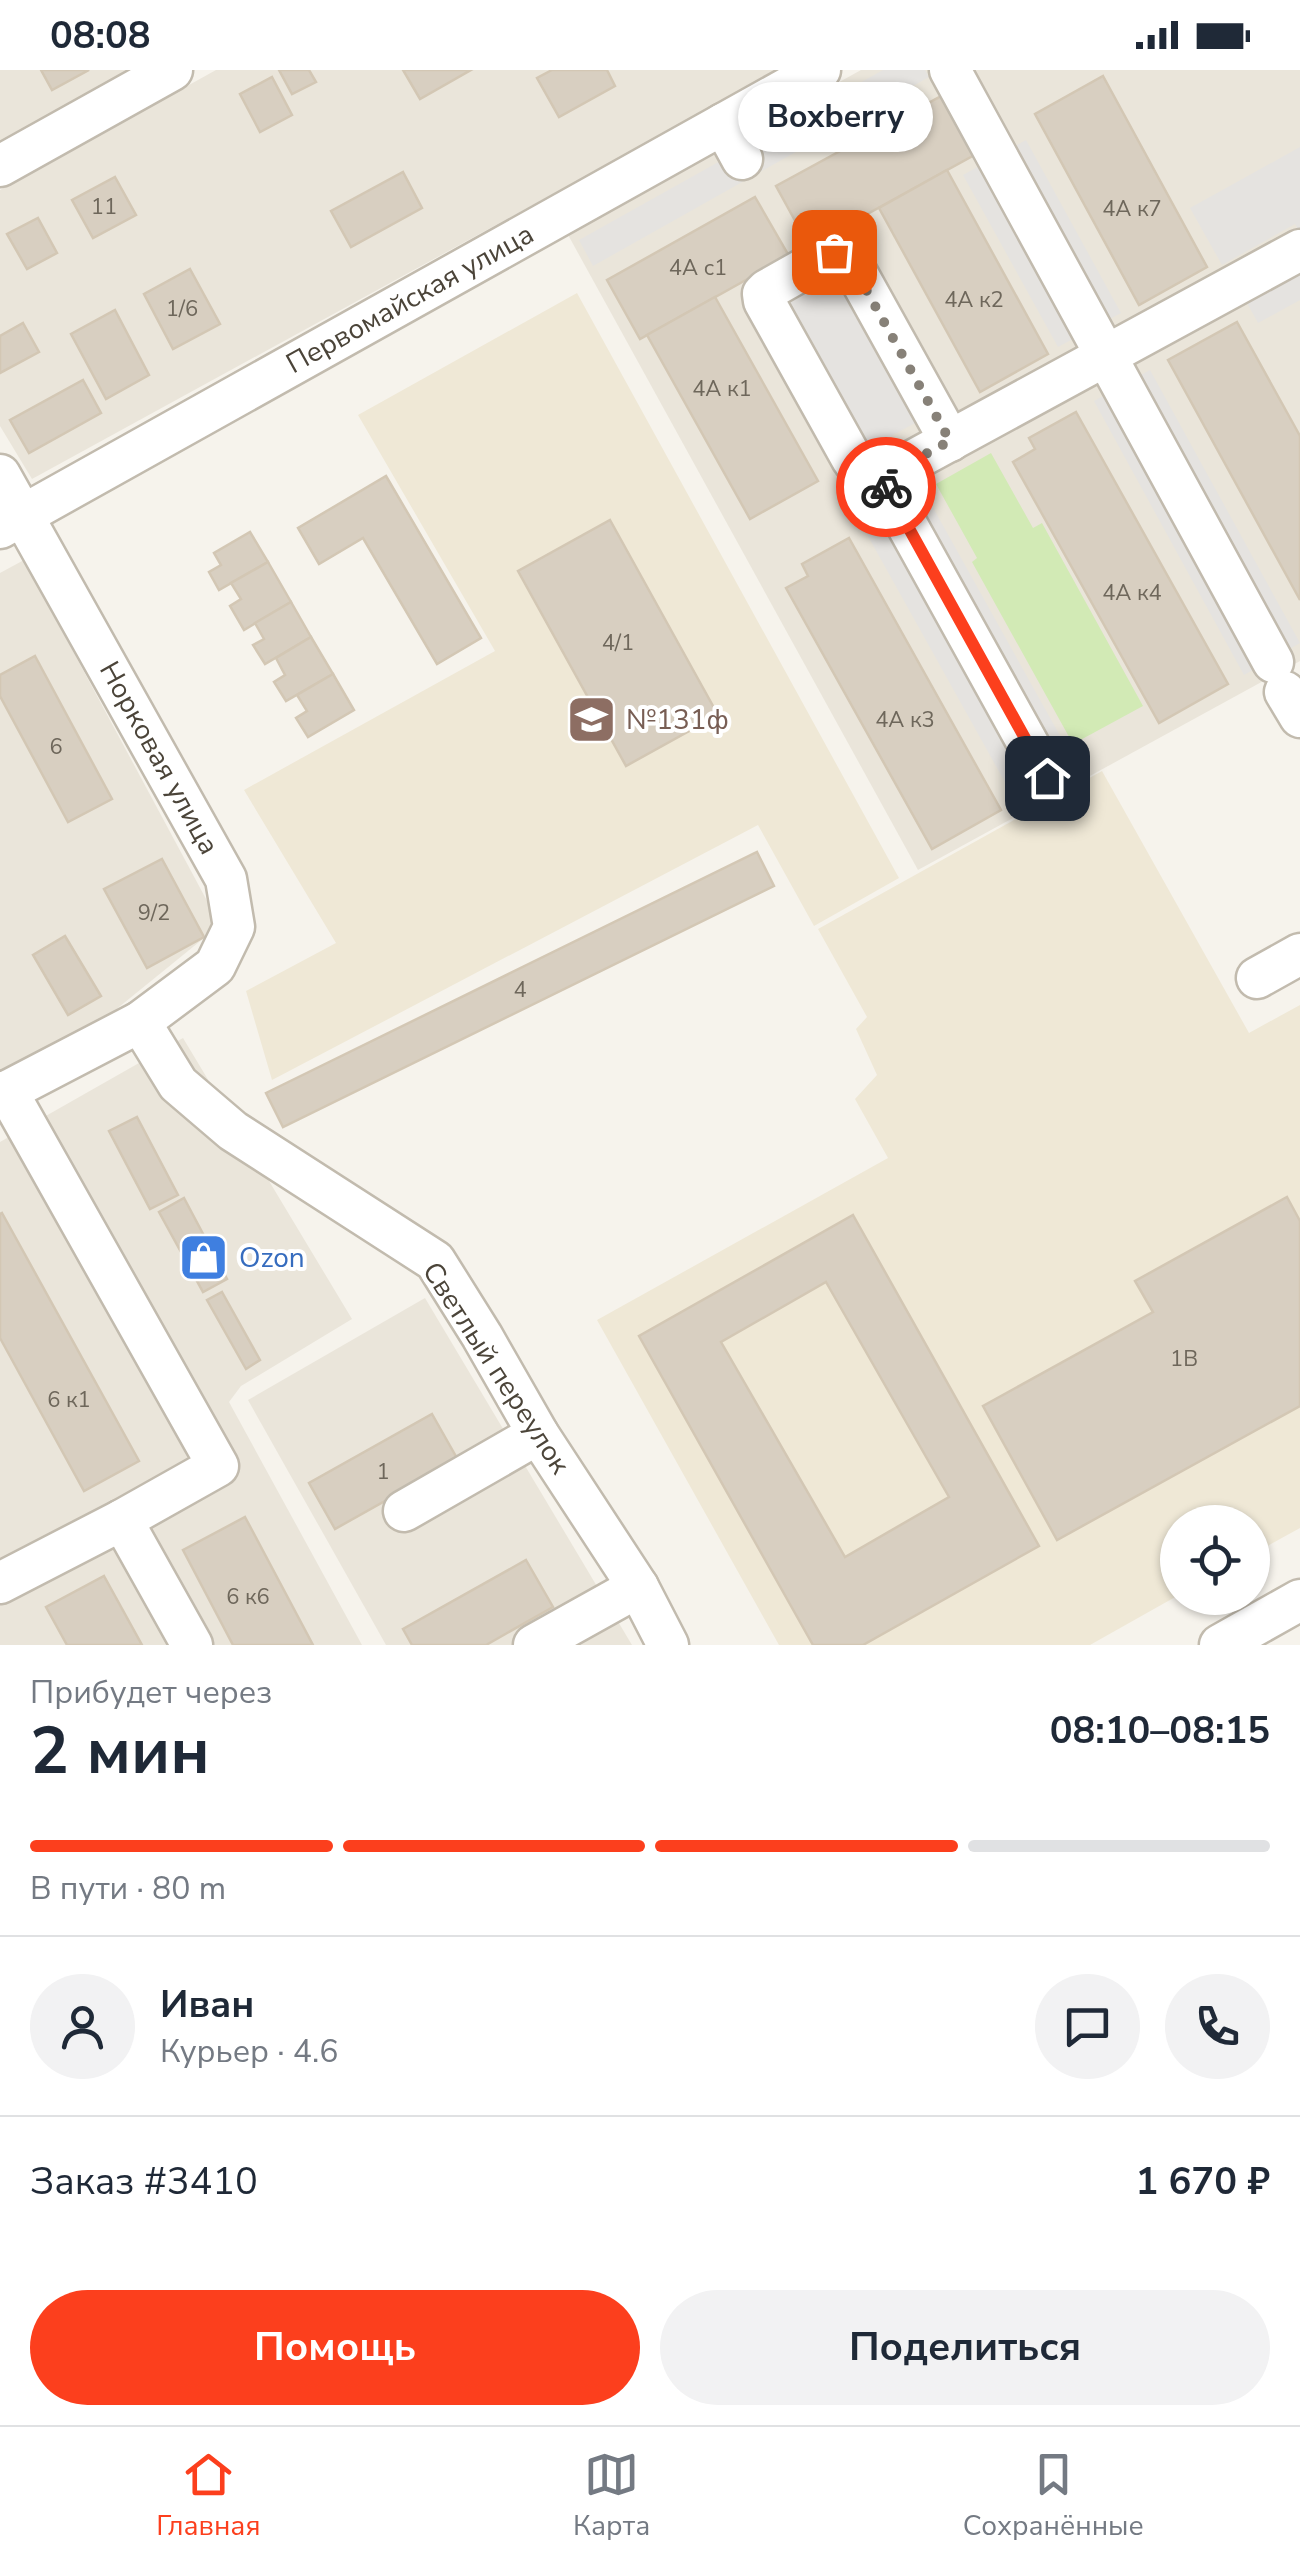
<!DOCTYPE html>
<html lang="ru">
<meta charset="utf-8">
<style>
:root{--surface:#fff;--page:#f2f2f3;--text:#1f2937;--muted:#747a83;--line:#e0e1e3;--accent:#fc3f1d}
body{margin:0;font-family:"Nunito Sans",sans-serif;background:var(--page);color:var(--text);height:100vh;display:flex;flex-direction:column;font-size:38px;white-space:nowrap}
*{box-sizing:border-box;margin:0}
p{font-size:32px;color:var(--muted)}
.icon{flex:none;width:55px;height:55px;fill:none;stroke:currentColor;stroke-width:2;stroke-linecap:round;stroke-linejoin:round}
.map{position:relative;height:1575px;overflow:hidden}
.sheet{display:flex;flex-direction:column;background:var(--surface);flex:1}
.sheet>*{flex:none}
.fabs{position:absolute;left:1160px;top:1435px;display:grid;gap:20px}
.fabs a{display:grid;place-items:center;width:110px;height:110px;border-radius:50%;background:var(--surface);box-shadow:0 2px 8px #0004;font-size:50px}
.pin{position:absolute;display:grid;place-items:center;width:85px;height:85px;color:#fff;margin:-42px;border-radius:20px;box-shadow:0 5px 15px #0006}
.courier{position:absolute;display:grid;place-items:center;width:100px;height:100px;margin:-50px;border:8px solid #fc3f1d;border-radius:50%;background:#fff;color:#222;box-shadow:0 2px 12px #0007}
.bubble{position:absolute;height:70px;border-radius:35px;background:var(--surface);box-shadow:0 2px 8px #0004;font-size:32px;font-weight:700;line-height:70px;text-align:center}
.headline em{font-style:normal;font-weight:700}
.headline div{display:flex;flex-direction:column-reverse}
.headline{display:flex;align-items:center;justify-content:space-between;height:170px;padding:0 30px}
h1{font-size:65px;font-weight:700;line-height:75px}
.bar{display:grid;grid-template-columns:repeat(4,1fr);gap:15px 10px;align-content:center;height:120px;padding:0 30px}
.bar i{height:12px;border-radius:8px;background:var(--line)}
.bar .active{background:var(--accent)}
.bar p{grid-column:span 4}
.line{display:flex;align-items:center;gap:25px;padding:0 30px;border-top:2px solid var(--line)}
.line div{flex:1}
.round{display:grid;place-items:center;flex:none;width:105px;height:105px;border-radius:52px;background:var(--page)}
.button{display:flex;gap:20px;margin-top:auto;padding:20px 30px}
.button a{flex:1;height:115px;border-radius:60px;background:var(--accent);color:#fff;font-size:40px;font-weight:700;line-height:115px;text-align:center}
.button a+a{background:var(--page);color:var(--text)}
.status{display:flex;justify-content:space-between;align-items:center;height:70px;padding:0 50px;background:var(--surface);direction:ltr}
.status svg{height:28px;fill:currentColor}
.tabs{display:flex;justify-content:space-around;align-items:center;height:140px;border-top:2px solid var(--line);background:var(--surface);font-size:28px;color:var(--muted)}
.tabs a{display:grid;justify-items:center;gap:5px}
.tabs .active{color:var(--accent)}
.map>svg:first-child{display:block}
</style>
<div class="status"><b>08:08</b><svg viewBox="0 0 49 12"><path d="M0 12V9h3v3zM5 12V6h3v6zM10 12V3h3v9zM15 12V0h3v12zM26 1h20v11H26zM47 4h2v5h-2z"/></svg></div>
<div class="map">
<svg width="1300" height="1575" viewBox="0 0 1300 1575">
<rect width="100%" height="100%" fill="#f6f3ec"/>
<g fill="#eae5da">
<path d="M0,0H131L0,76Z"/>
<path d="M216,0H779L32,409L0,356V120Z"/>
<path d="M861,0H1300V591L918,800L567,163Z"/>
<path d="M24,490L220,855L98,954L0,1009V503Z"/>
<path d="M183,968L352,1249L241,1316L229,1332L362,1575H0V1072Z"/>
<path d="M425,1228L632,1575H386L248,1330Z"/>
</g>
<g fill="#efe8d6">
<path d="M577,223L899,808L814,856L758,755L272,1010L246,921L336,873L244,720L495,581L358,345Z"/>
<path d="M1102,701L1249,963L1300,935V1458L1253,1484L1252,1452H1178L1177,1526L1090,1575H779L597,1250L888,1088L855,1029L877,1005L856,959L867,947L818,859Z"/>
</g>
<path fill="#d2eab5" d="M991,383L1033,458L1042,453L1143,636L1073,674L972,492L977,488L936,414Z"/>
<g fill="#e5e3e0">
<path d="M883,0H925L929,7L593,196L579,170Z"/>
<path d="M1026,70L1121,243L1058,277L963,105Z"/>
<path d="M1300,77V158L1298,159L1295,154L1222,195L1190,138Z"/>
<path d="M832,195L917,352L865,380L780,224Z"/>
<path d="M1300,203V230L1258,253L1247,233Z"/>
<path d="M1150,300L1300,573L1244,605L1094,331Z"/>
<path d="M926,425L1078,698L1016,732L864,459Z"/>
</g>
<g fill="#d8cfc1" stroke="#d3c7b4" stroke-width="2.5" fill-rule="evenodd">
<path d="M41,0H89L52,20Z"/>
<path d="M279,0H309L316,12L292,24Z"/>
<path d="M403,0H471L420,29Z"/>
<path d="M552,0H607L615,16L559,47L537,8Z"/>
<path d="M1103,6L1207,197L1139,235L1035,44Z"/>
<path d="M272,7L292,45L260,62L240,24Z"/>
<path d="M945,24L978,83L809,176L776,116Z"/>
<path d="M947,100L1048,284L980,322L879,138Z"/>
<path d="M403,102L422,138L351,177L331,141Z"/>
<path d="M115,107L136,145L93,168L72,130Z"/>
<path d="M755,127L789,186L640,269L607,210Z"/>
<path d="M38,148L57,183L27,199L7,164Z"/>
<path d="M190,199L220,254L173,279L144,224Z"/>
<path d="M715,227L818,411L750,449L647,265Z"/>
<path d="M115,240L149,305L106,329L71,264Z"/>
<path d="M1237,252L1300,366V530L1168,290Z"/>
<path d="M23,253L39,282L0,303V266Z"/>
<path d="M83,310L101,343L29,383L10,350Z"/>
<path d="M1076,342L1228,614L1159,653L1013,392L1035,379L1029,368Z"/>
<path d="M386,406L481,568L437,594L363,468L319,494L298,458Z"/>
<path d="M610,450L718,645L626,696L518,501Z"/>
<path d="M250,462L268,492L219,520L209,502L221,495L214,483Z"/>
<path d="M849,468L1001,740L932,779L786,518L808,506L802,494Z"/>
<path d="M268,492L291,532L244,560L230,536L241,529L231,513Z"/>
<path d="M291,532L311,567L265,594L253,575L264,569L255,553Z"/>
<path d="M311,567L333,604L286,631L274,612L285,605L276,588Z"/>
<path d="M35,586L112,729L68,752L0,626V605Z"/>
<path d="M333,604L354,640L308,667L296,648L307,641L297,625Z"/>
<path d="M757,782L774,816L283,1057L266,1023Z"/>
<path d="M162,789L204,867L147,898L104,819Z"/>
<path d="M65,866L101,926L68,945L33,885Z"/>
<path d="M137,1047L178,1125L150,1139L109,1061Z"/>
<path d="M1287,1127L1300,1151V1336L1057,1470L983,1336L1153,1242L1135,1211Z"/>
<path d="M184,1128L227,1209L203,1222L159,1142Z"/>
<path d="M2,1143L139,1391L84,1421L0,1268V1144Z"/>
<path d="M853,1145L1039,1476L863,1575H813L639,1266ZM826,1212L949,1427L845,1487L721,1272Z"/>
<path d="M222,1222L260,1290L246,1299L207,1230Z"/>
<path d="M432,1344L458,1390L335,1459L309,1413Z"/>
<path d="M245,1447L313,1575H233L183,1480Z"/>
<path d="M526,1490L553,1537L486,1575H412L403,1559Z"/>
<path d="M104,1506L142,1575H67L46,1537Z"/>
</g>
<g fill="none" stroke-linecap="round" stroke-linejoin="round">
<defs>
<g id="minor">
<path d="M950,0L1273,592"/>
<path d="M723,54L742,89"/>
<path d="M0,96L172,0"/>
<path d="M950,371L848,187L843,183L834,182L767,220L763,224L764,231L852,389L857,396L881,408L1047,708"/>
<path d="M0,405L226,809L234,857L215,896L140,952L0,1025"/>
<path d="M881,408L1300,180"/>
<path d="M0,458L820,0"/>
<path d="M1285,622L1300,647"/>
<path d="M1257,908L1300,884"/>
<path d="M140,952L178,1014L233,1061L435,1191L482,1266L538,1364L638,1517L668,1575"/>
<path d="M404,1441L538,1364"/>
<path d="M122,1450L192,1575"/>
<path d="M0,1513L122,1450L218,1396L7,1021"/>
<path d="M534,1575L638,1517"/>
<path d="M1220,1575L1300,1530"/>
</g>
</defs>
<use href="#minor" stroke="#c2bbae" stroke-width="45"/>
<use href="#minor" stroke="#fff" stroke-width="40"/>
</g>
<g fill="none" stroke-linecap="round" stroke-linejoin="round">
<path stroke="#878178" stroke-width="10" stroke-dasharray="0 18" d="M834,182L843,183L848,187L950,371L881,408L886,417"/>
<path stroke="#fc3f1d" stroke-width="12" d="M886,417L1047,708"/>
</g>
<defs>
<symbol id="school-square" viewBox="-11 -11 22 22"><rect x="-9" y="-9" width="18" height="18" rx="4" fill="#8d6e63" stroke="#fff"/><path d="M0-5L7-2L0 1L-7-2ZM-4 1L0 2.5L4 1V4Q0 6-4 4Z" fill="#fff"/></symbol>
<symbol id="shop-square" viewBox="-11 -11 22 22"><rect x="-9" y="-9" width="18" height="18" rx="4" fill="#3f7fe0" stroke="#fff"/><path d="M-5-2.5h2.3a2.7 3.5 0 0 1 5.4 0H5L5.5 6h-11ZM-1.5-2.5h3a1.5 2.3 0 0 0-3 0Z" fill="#fff"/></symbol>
</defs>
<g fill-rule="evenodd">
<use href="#school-square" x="564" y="622" width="55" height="55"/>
<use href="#shop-square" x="176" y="1160" width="55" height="55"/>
</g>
<g text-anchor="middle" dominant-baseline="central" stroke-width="8" stroke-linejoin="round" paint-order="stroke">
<g font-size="22" fill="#6e675b">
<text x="104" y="137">11</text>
<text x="1132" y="139">4А к7</text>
<text x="698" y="198">4А с1</text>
<text x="974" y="230">4А к2</text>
<text x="182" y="239">1/6</text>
<text x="722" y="319">4А к1</text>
<text x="1132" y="523">4А к4</text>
<text x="618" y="573">4/1</text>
<text x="905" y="650">4А к3</text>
<text x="56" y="677">6</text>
<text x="154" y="843">9/2</text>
<text x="520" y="920">4</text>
<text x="1184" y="1289">1В</text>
<text x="69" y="1330">6 к1</text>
<text x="383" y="1402">1</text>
<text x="248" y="1527">6 к6</text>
</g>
<g font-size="28" fill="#4b4439" stroke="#fff">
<text transform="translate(410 229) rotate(-29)">Первомайская улица</text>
<text transform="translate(159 688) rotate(61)">Норковая улица</text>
<text transform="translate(496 1298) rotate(57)">Светлый переулок</text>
</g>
<g font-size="28" fill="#785e54" stroke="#fff" text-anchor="start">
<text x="626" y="650">№131ф</text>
</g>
<g font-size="28" fill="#366cbe" stroke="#fff" text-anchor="start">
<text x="239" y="1188">Ozon</text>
</g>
</g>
</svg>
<div class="fabs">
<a><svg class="icon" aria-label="locate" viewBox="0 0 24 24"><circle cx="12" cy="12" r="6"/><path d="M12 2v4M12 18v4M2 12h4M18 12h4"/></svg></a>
</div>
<div class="pin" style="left:834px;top:182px;background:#ea580c"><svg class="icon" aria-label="bag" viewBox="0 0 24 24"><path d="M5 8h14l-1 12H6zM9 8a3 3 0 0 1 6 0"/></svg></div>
<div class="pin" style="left:1047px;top:708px;background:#1f2937"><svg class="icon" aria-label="home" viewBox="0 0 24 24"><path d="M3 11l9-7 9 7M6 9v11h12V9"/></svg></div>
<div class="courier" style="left:886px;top:417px"><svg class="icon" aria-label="bike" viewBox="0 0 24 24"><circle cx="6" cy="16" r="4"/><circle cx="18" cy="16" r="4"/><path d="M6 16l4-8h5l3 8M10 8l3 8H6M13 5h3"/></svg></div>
<div class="bubble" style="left:738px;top:12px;width:195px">Boxberry</div>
</div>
<section class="sheet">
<div class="headline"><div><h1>2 мин</h1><p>Прибудет через</p></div><em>08:10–08:15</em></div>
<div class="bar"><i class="active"></i><i class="active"></i><i class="active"></i><i></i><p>В пути · 80 m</p></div>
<div class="line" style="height:180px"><a class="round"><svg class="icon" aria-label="person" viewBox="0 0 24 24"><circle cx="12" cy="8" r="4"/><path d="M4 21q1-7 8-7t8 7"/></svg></a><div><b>Иван</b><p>Курьер · 4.6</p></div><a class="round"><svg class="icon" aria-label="chat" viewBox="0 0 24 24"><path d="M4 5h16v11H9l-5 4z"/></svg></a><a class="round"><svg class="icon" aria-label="phone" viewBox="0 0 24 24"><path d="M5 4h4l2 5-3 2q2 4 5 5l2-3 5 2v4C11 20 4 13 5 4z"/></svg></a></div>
<div class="line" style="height:130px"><div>Заказ #3410</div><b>1 670 ₽</b></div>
<div class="button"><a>Помощь</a><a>Поделиться</a></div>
</section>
<nav class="tabs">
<a class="active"><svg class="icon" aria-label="home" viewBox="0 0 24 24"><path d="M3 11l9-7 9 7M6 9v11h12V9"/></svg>Главная</a>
<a><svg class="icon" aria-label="map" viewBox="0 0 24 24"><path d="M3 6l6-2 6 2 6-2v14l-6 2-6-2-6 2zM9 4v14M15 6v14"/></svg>Карта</a>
<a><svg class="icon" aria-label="saved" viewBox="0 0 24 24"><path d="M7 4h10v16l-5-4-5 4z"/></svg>Сохранённые</a>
</nav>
